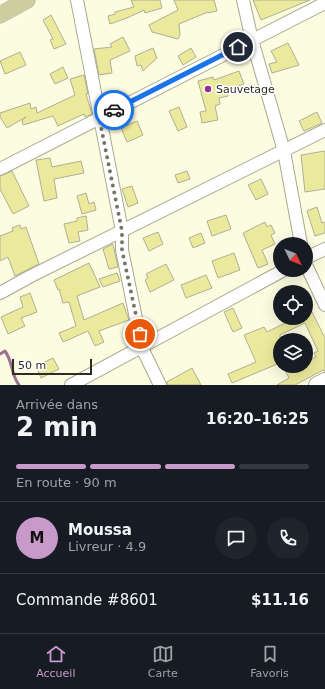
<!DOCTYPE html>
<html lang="fr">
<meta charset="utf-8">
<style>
:root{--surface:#171b24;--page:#20242c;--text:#f1f3f6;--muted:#9ea1a6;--line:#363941;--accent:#c89ac9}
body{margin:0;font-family:"DejaVu Sans",sans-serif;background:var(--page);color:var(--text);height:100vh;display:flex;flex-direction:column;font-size:15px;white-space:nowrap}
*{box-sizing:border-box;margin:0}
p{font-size:13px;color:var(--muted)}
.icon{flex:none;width:22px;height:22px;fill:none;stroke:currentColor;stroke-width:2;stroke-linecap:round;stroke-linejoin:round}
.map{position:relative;height:385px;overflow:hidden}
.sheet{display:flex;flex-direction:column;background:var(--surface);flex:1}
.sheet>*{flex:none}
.needle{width:26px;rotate:133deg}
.controls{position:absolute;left:273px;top:237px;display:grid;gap:8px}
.controls a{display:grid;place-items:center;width:40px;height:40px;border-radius:50%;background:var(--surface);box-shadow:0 4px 16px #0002;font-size:20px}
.scale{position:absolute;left:12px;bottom:10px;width:80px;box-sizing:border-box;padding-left:4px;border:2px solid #2c2c22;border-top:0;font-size:11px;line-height:14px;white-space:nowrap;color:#2c2c22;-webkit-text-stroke:3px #fff;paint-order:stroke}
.pin{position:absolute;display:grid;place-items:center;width:34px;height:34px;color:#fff;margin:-17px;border:2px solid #fff;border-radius:50%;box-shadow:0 1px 4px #0007}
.courier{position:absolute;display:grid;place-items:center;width:40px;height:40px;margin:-20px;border:3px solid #1a73e8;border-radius:50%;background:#fff;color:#222;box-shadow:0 1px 5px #0007}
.headline em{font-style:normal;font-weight:700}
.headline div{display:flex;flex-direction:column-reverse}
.headline{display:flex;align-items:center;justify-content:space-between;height:68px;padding:0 16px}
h1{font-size:26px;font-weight:700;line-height:30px}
.bar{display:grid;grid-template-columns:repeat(4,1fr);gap:6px 4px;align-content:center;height:48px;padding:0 16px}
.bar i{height:5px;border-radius:3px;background:var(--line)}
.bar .current{background:var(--accent)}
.bar p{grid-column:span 4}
.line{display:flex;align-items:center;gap:10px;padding:0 16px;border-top:1px solid var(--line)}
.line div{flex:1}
.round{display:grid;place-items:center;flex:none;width:42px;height:42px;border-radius:21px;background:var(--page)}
.menu{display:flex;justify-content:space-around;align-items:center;height:56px;border-top:1px solid var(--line);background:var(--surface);font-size:11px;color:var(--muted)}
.menu a{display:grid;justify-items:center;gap:2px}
.menu .current{color:var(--accent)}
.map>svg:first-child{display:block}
</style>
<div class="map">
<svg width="325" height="385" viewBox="0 0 325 385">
<rect width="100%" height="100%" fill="#fcfce1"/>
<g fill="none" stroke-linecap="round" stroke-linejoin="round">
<path stroke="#997193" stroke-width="3" d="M0,354L5,351C13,362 11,375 19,385"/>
</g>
<g fill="#ebe99c" stroke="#b0af96">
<path d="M131,0H160L162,8L145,13L144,10L127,18L110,24L108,16L115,14V12L134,7Z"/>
<path d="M174,0H214L217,11L208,13V12L179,24L180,35L178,39L152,32L149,25L178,10Z"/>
<path d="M253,0H310L261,20Z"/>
<path d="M51,15L66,44L54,49L50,40L53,39L43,20Z"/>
<path d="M123,37L130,51L110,60L112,73L99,75L94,49L112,47L110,44Z"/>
<path d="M288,43L299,65L272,73L269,64L277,62L271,51Z"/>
<path d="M153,48L157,58L143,71L141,65L137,66L135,56Z"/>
<path d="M191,48L196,57L183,65L178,56Z"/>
<path d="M20,52L26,65L5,74L0,61Z"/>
<path d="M63,67L68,78L55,84L50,74Z"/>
<path d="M239,71L244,84L226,90L228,96L219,98L220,104L215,106L218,120L202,123L200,112L206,111L198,81L213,77L214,80Z"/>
<path d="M84,75L88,94H86L92,114L85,117L84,114L58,126L53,116L23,125L22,120L26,117L7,128L0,117V113L30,103L31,109L36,107L37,113L75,95L70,79Z"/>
<path d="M179,107L187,127L178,131L169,111Z"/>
<path d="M317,112L322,123L304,131L299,121Z"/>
<path d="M137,121L143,135L127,142L121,128Z"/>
<path d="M325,151V189L305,192L301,155Z"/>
<path d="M50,158L52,167L81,161L84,173L54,179L57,198L44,201L36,160Z"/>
<path d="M12,171L29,206L13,214L0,189V176Z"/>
<path d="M187,171L190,179L178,183L175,175Z"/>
<path d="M261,179L268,194L256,200L248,185Z"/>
<path d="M132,186L138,203L128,207L122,189Z"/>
<path d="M86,193L89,204L94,202L96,210L82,214L77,196Z"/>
<path d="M317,207L322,223L325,222V233L315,236L307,211Z"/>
<path d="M226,215L231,229L212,236L207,221Z"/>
<path d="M86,216L88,230L78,232L80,241L69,243L64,224L77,221V218Z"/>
<path d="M265,222L267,227L271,225L275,233L271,235L275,244L262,250L268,264L258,268L243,233Z"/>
<path d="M20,225L21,229L26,227L39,264L15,276L8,257L0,261V236L13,231L12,228Z"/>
<path d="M158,232L163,244L149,251L143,238Z"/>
<path d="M201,233L205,243L193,248L189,238Z"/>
<path d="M113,244L118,267L109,269L103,249Z"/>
<path d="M234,253L240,270L218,278L212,261Z"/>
<path d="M89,263L100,287L77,296L84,320L123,303L129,320L99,331L104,342L95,346L88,331L63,342L59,333L76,326L69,302L63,303L59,289L58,290L54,280Z"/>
<path d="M166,264L174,280L150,292L145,280L148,278L146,274Z"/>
<path d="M117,273L120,281L103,287L99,279Z"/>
<path d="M206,275L212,288L186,298L181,285Z"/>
<path d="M30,293L37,312L21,318L25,326L8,334L1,317L23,307L20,297Z"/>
<path d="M306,300L325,338V372L323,370L295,385H277L289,378L283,366H306V362L316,357L314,353L318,351L305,323L280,335V363L232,383L228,374L256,362L244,335L264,327L267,332L289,321L287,318H306Z"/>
<path d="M233,308L242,328L233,332L224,312Z"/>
<path d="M53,358L59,369L41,378L36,366Z"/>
<path d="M192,368L201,385H167V382Z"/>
</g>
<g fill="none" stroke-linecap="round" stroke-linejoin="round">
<defs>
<g id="street">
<path d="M77,0L122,231V250L142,348L160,385"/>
<path d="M243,0L252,40L284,151L301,244"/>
<path d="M0,169L325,3"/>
<path d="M306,258L325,249"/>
<path d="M306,265L325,305"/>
<path d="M0,293L31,276L325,130"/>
<path d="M71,385L284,270"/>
</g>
<path id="secondary" d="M317,385L325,381"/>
<path id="primary" d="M0,15L27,0"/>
</defs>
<use href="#street" stroke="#a9a990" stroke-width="14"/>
<use href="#secondary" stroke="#a9a990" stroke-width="18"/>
<use href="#primary" stroke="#fff" stroke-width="20"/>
<use href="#street" stroke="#fff" stroke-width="12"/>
<use href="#secondary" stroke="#fff" stroke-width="16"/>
<use href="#primary" stroke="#cecda0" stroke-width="18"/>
</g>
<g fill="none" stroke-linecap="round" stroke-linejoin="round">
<path stroke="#757565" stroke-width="4" stroke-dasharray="0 7.2" d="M114,110L99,117L122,231V250L140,334"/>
<path stroke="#1a73e8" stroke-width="5" d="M114,110L238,47"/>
</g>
<circle fill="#952e93" stroke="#fff" stroke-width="1.5" cx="208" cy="89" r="4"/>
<g text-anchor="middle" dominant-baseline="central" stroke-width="3" stroke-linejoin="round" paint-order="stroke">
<g font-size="11" fill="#2c2c22" stroke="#fff" text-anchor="start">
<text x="216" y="89">Sauvetage</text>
</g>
</g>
</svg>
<div class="controls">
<a><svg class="needle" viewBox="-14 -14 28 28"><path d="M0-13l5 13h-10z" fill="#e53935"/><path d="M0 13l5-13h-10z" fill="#9ea1a6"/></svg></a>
<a><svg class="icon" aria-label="locate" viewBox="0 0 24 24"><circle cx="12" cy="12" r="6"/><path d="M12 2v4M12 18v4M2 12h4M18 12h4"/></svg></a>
<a><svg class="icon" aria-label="layers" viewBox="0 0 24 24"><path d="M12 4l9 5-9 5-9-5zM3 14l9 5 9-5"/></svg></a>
</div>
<div class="scale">50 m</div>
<div class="pin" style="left:140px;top:334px;background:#ea580c"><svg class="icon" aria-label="bag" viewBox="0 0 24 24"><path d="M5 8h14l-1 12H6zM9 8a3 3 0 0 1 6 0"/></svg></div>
<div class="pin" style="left:238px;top:47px;background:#1f2937"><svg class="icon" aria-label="home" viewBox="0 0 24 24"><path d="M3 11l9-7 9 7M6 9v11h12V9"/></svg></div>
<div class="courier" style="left:114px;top:110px"><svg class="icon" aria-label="car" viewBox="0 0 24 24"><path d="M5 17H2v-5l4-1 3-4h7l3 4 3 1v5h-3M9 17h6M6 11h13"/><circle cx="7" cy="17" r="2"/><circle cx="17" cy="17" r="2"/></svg></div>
</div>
<section class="sheet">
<div class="headline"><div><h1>2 min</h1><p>Arrivée dans</p></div><em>16:20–16:25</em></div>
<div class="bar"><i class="current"></i><i class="current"></i><i class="current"></i><i></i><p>En route · 90 m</p></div>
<div class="line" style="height:72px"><b class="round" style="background:var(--accent);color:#111">M</b><div><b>Moussa</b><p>Livreur · 4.9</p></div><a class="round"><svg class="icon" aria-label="chat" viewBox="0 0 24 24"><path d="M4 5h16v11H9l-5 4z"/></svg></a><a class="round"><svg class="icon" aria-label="phone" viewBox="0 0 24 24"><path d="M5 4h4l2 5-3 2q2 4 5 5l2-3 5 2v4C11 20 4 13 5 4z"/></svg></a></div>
<div class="line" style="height:52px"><div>Commande #8601</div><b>$11.16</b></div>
</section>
<nav class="menu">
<a class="current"><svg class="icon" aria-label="home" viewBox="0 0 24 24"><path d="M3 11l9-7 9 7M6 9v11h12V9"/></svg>Accueil</a>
<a><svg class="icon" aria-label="map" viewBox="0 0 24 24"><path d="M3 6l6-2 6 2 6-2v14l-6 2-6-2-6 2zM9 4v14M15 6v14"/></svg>Carte</a>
<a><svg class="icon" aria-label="saved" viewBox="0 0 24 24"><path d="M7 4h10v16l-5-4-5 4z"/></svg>Favoris</a>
</nav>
